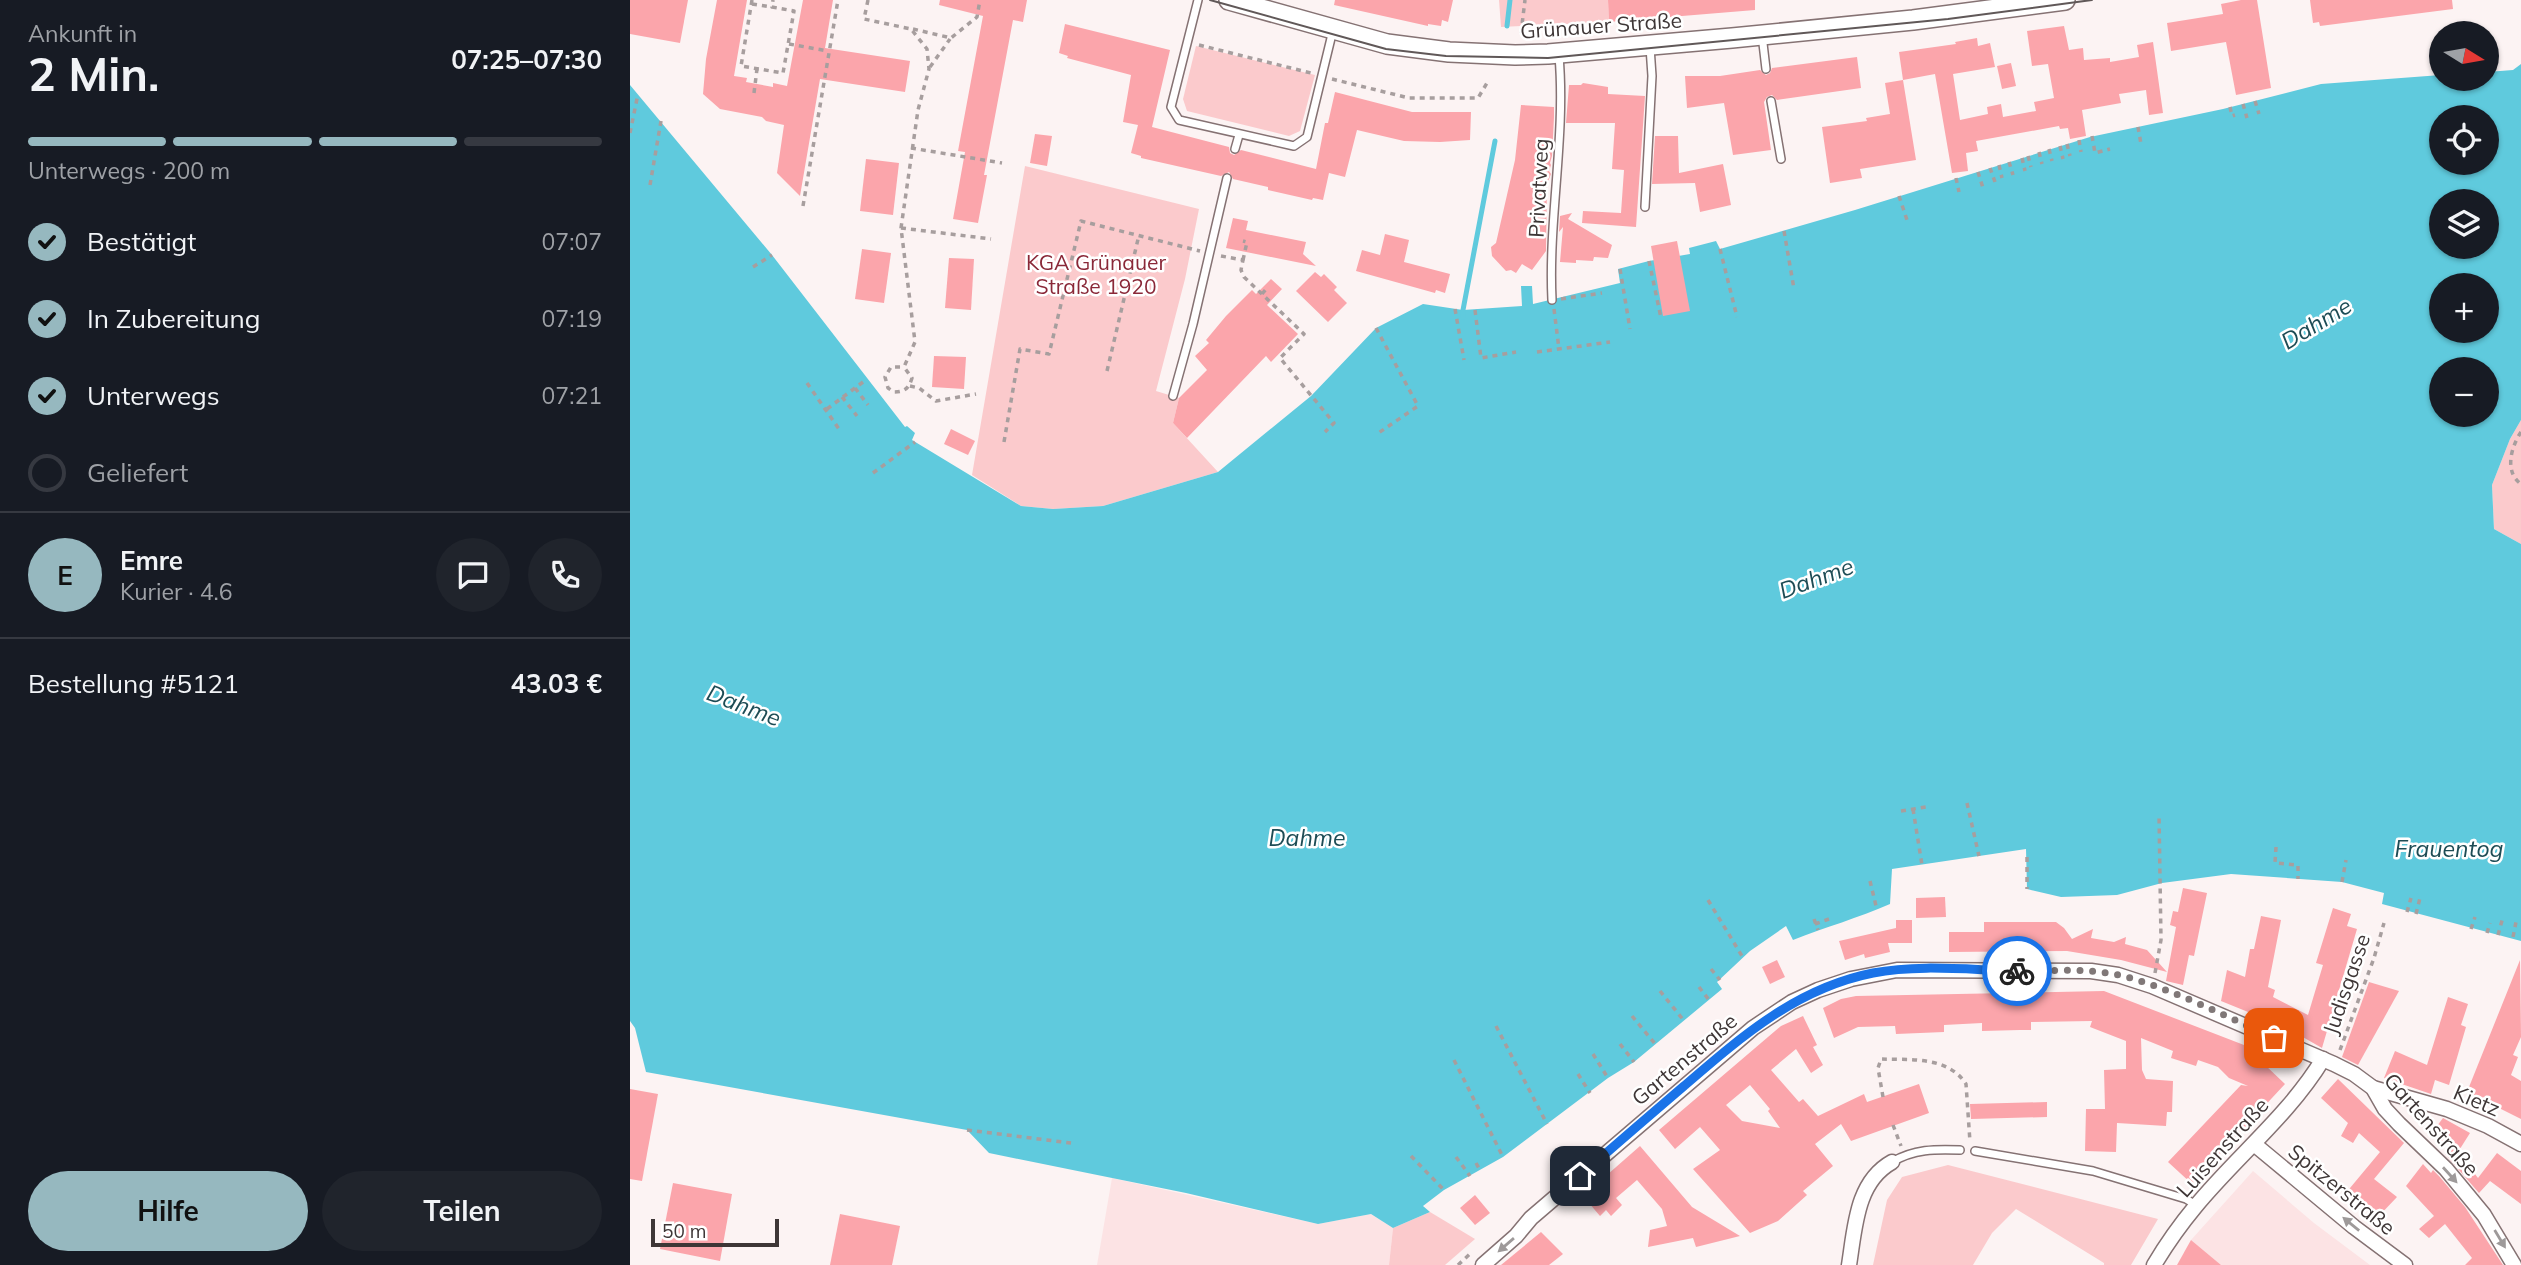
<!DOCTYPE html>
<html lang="de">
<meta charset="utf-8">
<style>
:root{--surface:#171b24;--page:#20242c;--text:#f1f3f6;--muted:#9ea1a6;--line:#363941;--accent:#96b8bf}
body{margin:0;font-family:Mulish,sans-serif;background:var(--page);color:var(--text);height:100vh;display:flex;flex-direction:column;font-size:26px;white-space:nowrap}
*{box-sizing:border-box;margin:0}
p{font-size:23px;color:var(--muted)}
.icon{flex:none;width:38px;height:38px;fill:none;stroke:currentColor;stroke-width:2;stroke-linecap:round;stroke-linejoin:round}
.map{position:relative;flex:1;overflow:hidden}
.side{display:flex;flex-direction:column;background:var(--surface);width:630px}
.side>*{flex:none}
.needle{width:46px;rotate:101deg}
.tools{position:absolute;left:1799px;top:21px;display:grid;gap:14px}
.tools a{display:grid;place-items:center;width:70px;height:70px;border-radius:50%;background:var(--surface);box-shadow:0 2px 5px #0004;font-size:35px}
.scale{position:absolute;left:21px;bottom:18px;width:128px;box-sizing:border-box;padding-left:7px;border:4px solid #3e3636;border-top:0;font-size:19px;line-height:24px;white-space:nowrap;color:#3e3636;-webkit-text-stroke:5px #fff;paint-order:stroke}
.pin{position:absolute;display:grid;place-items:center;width:60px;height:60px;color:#fff;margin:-30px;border-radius:14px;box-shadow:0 4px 10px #0006}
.courier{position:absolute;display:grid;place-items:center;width:70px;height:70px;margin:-35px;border:5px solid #1a73e8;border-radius:50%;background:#fff;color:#222;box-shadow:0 2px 9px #0007}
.overview em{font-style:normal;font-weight:700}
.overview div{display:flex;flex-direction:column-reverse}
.overview{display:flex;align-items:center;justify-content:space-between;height:119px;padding:0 28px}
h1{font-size:46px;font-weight:700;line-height:52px}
.bar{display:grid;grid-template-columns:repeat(4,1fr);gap:10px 7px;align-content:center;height:84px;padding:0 28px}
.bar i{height:9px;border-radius:5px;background:var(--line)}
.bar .on{background:var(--accent)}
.bar p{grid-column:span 4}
.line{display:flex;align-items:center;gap:18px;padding:0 28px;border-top:2px solid var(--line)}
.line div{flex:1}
.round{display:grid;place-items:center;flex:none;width:74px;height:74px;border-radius:37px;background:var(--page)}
ol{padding:0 28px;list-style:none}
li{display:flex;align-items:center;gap:21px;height:77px}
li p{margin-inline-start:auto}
li .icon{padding:7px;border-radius:50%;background:var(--accent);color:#111;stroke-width:4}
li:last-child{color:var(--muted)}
li i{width:38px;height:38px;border:4px solid var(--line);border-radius:50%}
.action{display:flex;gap:14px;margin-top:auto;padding:14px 28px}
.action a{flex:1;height:80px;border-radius:42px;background:var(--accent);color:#111;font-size:28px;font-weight:700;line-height:80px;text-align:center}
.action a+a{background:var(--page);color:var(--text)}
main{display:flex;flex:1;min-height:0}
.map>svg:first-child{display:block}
</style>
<main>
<section class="side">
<div class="overview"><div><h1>2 Min.</h1><p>Ankunft in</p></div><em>07:25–07:30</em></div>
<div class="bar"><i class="on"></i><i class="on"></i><i class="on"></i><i></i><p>Unterwegs · 200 m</p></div>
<ol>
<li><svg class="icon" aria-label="check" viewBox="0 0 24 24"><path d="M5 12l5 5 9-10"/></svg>Bestätigt<p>07:07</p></li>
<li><svg class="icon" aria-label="check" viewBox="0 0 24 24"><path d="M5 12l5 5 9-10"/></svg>In Zubereitung<p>07:19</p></li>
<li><svg class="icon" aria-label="check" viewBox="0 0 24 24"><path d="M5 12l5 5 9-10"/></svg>Unterwegs<p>07:21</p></li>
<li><i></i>Geliefert</li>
</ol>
<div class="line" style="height:126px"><b class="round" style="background:var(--accent);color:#111">E</b><div><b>Emre</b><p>Kurier · 4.6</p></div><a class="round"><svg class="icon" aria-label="chat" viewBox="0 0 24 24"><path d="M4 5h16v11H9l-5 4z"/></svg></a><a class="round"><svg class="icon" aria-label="phone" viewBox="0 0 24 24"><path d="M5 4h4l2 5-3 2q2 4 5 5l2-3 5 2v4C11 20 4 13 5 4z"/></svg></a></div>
<div class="line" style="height:91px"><div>Bestellung #5121</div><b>43.03 €</b></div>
<div class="action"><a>Hilfe</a><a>Teilen</a></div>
</section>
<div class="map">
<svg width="1891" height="1265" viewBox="0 0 1891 1265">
<rect width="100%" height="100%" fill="#fcf3f3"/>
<g fill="#fce3e4">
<path d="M1623,1171L1684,1223L1740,1265H1591L1561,1240Z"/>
<path d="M482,1178L688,1224L741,1214L763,1228L759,1265H467Z"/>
</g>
<g fill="#fbcacc">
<path d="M869,0H978L979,22L871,27Z"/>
<path d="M566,46L685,75L670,131L659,136L557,111L553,99Z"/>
<path d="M395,166L569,209L555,279L526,391L549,398L543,423L588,472L473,506L423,509L391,506L342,475Z"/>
<path d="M1891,420V544L1864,529L1862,485L1880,439Z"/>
<path d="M1318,1165L1528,1219L1501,1265H1474V1263L1386,1209L1362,1233L1343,1265H1243L1257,1200L1272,1177Z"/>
<path d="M800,1212L845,1239L815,1265H759L763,1228Z"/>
</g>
<path fill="#5fcadd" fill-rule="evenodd" d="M1891,64V420L1880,439L1862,485L1864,529L1891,544V941L1752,904L1754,893L1712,882L1601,874L1532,883L1487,895L1431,897L1397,889L1396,849L1262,869L1260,904C1228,918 1196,927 1163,940L1156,926L1120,951L1087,982L1092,989L1004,1062L978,1078L873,1157L814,1190L793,1206L800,1212L763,1228L741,1214L688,1224L556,1193L359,1153L337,1130L16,1072L5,1028L0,1021V85L142,255L275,427L277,426L285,433L282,440L391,506L423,509L473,506L588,472L681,396L746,328L793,304L833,310L892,306L891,286H902L903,304L990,283L988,269L1019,261L1060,254L1059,248L1086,241L1090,249L1225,210L1460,137L1593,109L1691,84L1811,75V79H1857V72L1883,70ZM1811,117H1857V163H1811ZM1811,201H1857V247H1811ZM1811,285H1857V331H1811ZM1811,369H1857V415H1811Z"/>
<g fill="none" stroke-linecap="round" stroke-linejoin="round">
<g stroke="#5fcadd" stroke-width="5">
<path d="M877,26L880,0"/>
<path d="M833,317V310L865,141"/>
</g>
</g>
<g fill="#fba5ab" fill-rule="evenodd">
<path d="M0,0H58L50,43L0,34Z"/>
<path d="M87,0H117L104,76L117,78L116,82L143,87V83L157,86L173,0H203L195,48L280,61L275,92L190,79L170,196L147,173L154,125L136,121L132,117L90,109L73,94L76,59Z"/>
<path d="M310,0H397L393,22L383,20L354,175H357L348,223L323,219L335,152L328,151L353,16L309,5Z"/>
<path d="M705,0H823L818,22L812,20L811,26L798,24V26L704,5Z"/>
<path d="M978,0H1125V10L979,22Z"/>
<path d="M1611,0H1627L1641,88L1606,95L1596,42L1541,51L1537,23L1593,14L1591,4Z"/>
<path d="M1680,0H1822L1823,9L1690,26L1689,22L1683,23Z"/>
<path d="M435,24L540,50L522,127L599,147L600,153L604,155L611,150L686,169L695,123H698L705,92L782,112H841L840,140L810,142L774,141L727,130L715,177L699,173L693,200L683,198L682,200L638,190V187L603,179L599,172L591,176L511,158V156L501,153L508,125L493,122L501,75L437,58L438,56L429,53Z"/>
<path d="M1434,26L1439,50L1453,48L1454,60L1480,58V62L1509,57L1507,45L1523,42L1533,113L1519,115L1516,90L1489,94L1491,103L1452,110L1456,136L1440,139L1438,128L1430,129L1429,126L1346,141L1348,151L1336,153L1338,171L1322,173L1305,74L1273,80L1269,52L1326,44L1325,42L1347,38L1348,46L1360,43L1365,67L1323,74L1330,120L1358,114L1357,107L1371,104L1373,117L1406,111L1404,102L1424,98L1418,64L1402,66L1397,31Z"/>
<path d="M1227,57L1231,88L1147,100L1142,95L1137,97L1134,102L1141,150L1103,155L1094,103L1057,108L1055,76H1090L1130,70L1136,75L1140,73L1142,68Z"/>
<path d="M1381,63L1386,86L1372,89L1367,66Z"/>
<path d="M1273,80L1286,160L1230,169L1232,178L1200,183L1192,127L1237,121L1236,118L1260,114L1255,83Z"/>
<path d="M953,83L978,87V94L1015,96L1006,227L952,223L953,211L991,213L994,170L982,169L985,123H936L939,85H951Z"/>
<path d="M891,105L924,107V117L922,156L920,163L921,165L919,171L921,174L917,184L916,251L902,270L892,264L886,273L881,270L876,271L862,256L861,247L866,243L885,160Z"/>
<path d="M405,134L422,136L417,166L400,163Z"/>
<path d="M1025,136H1048L1049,173L1093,164L1101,205L1070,212L1065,183L1022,184Z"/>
<path d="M236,159L269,163L263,215L230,211Z"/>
<path d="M942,213L938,219L982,245L978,258L964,257L963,261L946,260V263L930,262L933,227L929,232L930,216Z"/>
<path d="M603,218L618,221L616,230L676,242L673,254L686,266L596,248Z"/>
<path d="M755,234L779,240L774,262L820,274L815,293L806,290L805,293L726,271L732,250L750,255Z"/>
<path d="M1047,241L1060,311L1033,316L1021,246Z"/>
<path d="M232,249L261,253L254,303L225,299Z"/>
<path d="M319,258L344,259L341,310L315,308Z"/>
<path d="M685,272L691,277L694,274L707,287L704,290L717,303L698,322L666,291Z"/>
<path d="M641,279L652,289L637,305L668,334L641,362L636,356L557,438L543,423L549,398L577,370L565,356L579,343L576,340L596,316L622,290L626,294Z"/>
<path d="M304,356L336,357L334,389L302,387Z"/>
<path d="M321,429L345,441L338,455L314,444Z"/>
<path d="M1553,888L1577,893L1564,956L1559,955L1553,985L1536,981L1546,927L1540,925L1543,911L1548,912Z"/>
<path d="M1315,897L1316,917L1286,918V898Z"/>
<path d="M1703,908L1721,914L1717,926L1727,929L1692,1048L1655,1027L1591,1001L1597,970L1615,977L1620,949H1624L1631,916L1651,920L1638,987L1645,990L1643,997L1678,1015L1693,965L1686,963Z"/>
<path d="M1266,920H1282V943H1258L1260,952L1235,958L1234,954L1215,960L1209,941L1266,928Z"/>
<path d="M1354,922H1426L1434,928L1442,939L1463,929L1461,938L1484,942L1496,937L1495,944L1517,950L1537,972L1491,960L1437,951L1319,952V932H1354Z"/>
<path d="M1147,960L1155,977L1140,984L1132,967Z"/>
<path d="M1890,960L1891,1037L1883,1055L1888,1057L1881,1075L1891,1081V1119L1837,1092Z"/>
<path d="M1739,982L1769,991L1728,1065L1712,1057Z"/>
<path d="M1474,991L1614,1045L1655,1084L1562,1184L1538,1162L1611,1085L1618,1086L1599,1078L1588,1067L1568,1060L1566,1066L1541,1058L1543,1051L1511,1038L1512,1070L1516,1079L1543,1081L1542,1112H1537L1536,1126L1487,1123L1486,1152L1455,1151L1456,1109H1475L1474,1070L1496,1069V1041L1460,1027L1462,1021L1401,1022V1030H1390L1352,1031V1023L1314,1025V1032L1266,1034L1265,1026L1228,1027L1204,1038L1193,1008L1211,999L1226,996Z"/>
<path d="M1818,997L1838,1004L1831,1025L1836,1027L1819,1085L1805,1080L1801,1094L1754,1078L1765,1051L1797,1065Z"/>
<path d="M1173,1016L1187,1045L1183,1047L1193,1065L1181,1073L1166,1049L1141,1070L1169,1102L1173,1099L1188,1116L1234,1094L1237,1102L1289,1084L1299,1113L1221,1141L1211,1124L1185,1144L1203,1166L1173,1191L1177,1195L1148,1221L1120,1233L1063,1169L1090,1150L1070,1127L1045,1149L1029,1130L1151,1026ZM1120,1085L1140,1109L1138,1111L1150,1128L1112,1121L1096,1105Z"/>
<path d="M1708,1079L1774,1143L1744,1179L1767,1197L1747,1218L1715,1194L1750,1152L1729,1133L1723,1143L1711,1136L1718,1123L1691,1098Z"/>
<path d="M0,1089L28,1094L12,1181L0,1179Z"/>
<path d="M1417,1102V1117L1341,1119L1340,1104Z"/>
<path d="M1813,1118L1840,1133L1828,1152L1848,1178L1867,1153L1891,1171V1204L1860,1181L1849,1193L1815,1154L1820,1147L1801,1134Z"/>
<path d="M1010,1146L1062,1207L1110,1236L1066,1247L1063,1238L1018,1247L1020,1230L1037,1226L1032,1209L1007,1180L986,1198L992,1205L981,1216L976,1210L970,1216L953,1196Z"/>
<path d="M1793,1164L1801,1173L1803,1170L1809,1176L1835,1207L1873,1265H1835L1842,1258L1815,1224L1799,1238L1789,1229L1804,1216L1776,1186Z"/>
<path d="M43,1183L102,1194L90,1261L30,1249Z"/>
<path d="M845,1195L860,1213L845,1225L830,1208Z"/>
<path d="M210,1214L270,1226L262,1265H200Z"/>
<path d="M911,1232L933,1254L919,1265H871Z"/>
<path d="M1561,1240L1591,1265H1547Z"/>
</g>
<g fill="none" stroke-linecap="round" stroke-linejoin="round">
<defs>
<g id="lane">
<path d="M568,0L541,107L549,120L664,146L677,137L703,30"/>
<path d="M1132,35L1136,69"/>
<path d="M1141,101L1151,159"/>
<path d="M605,149L609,135"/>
<path d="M1015,207L1022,76L1020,47"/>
<path d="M922,300C918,219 936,137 929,56"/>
<path d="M543,396L563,324L597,178"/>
<path d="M1345,1151L1463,1171L1556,1199L1566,1205"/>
<path d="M1262,1162C1284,1149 1305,1149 1330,1150"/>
</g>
<g id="street">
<path d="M1743,1088L1817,1109L1858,1126L1891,1144"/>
<path d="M1624,1144L1724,1227L1775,1265"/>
<path d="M853,1265L886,1236L901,1218L1123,1028L1162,1002L1188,990L1221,979L1267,970L1461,971L1488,975L1522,986L1704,1064L1724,1074L1743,1088L1755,1109L1769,1124L1816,1169L1854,1215L1884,1265"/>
<path d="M1219,1265C1225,1228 1226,1182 1262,1162"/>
<path d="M1524,1265C1536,1245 1550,1225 1565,1207C1606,1157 1659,1115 1693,1059"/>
</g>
<path id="secondary" d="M599,0L757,44L819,52L885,55L918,54L1102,38L1283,20L1435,0"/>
</defs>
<use href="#lane" stroke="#857273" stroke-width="10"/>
<use href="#street" stroke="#857273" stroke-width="17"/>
<use href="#secondary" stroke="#857273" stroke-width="22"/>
<g stroke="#a79e9e" stroke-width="3.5" stroke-dasharray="5 5" stroke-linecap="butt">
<path d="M122,0L111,66L153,73L164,11L142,7L143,0"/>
<path d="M238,0L234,19L281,29L297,49L299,69L288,110L271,228L285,342L274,367L282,378C279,388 275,392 264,392L258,388L255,377L261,367H274"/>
<path d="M122,4L142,7"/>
<path d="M283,29L321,38L347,17L350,0"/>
<path d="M891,33L895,0"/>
<path d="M159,44L198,51"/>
<path d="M569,45L681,73"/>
<path d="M300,67L320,39"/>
<path d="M702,79L779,98H848L857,83"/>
<path d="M124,93L127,69"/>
<path d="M1625,101L1629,114"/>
<path d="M1613,104L1617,118"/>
<path d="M1600,107L1602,116L1605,115"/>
<path d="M1508,127L1511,144"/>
<path d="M0,133L8,94"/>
<path d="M1462,136L1465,153L1480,149"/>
<path d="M1449,140L1451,152"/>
<path d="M1437,144L1440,156"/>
<path d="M1430,146L1433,159"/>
<path d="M281,148L372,163"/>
<path d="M1419,149L1422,161"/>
<path d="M1409,152L1412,164"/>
<path d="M1398,156L1401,167"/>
<path d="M1392,158L1395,171"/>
<path d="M1379,162L1383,175"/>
<path d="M1369,165L1372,178"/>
<path d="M1360,168L1365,182"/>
<path d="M1348,172L1353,188"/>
<path d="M1326,178L1329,192"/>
<path d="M20,185L31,121"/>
<path d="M1269,196L1277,220"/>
<path d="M173,206L208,0"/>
<path d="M271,228L361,239"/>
<path d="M1154,231L1164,289"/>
<path d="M1090,249L1107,317"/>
<path d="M591,256L613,260L611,270L614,277L674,334L650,358L704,423L695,432"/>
<path d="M613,260L617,242L613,241"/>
<path d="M1019,261L1031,318"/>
<path d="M123,267L142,255"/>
<path d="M990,269L1000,329"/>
<path d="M632,294L637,288"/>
<path d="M931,299L972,293"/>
<path d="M825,309L834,360"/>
<path d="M924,309L929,349"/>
<path d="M845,310L851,358L886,352"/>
<path d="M746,328L788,406L747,434"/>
<path d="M907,352L980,342"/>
<path d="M477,371L509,235"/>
<path d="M177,383L209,429"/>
<path d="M280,386L289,388L306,401L346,394"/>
<path d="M225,388L238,405"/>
<path d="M212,397L227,416"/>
<path d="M197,409L237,379"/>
<path d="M1891,432C1881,447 1874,472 1891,484"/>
<path d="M374,442L390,349L419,354L451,221L570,251"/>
<path d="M243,473L285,442"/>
<path d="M1337,803L1349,856"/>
<path d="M1283,809L1292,865"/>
<path d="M1271,811L1296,807"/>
<path d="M1646,847L1645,863L1668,865V879"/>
<path d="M1397,857V889"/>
<path d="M1240,881L1247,910"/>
<path d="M1712,882L1716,860"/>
<path d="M1078,900L1112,956"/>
<path d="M1777,912L1781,898"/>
<path d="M1786,914L1790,898"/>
<path d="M1184,919L1188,930"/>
<path d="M1185,924L1199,919"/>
<path d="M1841,929L1845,917"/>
<path d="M1857,933L1860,923"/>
<path d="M1868,935L1873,917"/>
<path d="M1883,937L1886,922"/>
<path d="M1081,969L1090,980"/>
<path d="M1525,973L1531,940L1529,815"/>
<path d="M1069,987L1079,1000"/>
<path d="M1030,991L1055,1022"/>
<path d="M1002,1016L1026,1045"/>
<path d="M866,1026L917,1124"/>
<path d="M990,1044L1004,1062"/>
<path d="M1710,1050L1744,958L1754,923"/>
<path d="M963,1054L978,1078"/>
<path d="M824,1060L873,1157"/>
<path d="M948,1074L960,1093"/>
<path d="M1253,1097L1248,1068L1251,1059C1280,1060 1318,1056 1336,1084L1340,1142"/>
<path d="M1263,1125L1271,1146"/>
<path d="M337,1130L441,1143"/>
<path d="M781,1156L814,1190"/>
<path d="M826,1157L840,1176"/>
<path d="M846,1163L850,1170"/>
<path d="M828,1265L842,1252"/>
</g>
<use href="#lane" stroke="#fff" stroke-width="7"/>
<use href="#street" stroke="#fff" stroke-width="14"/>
<use href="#secondary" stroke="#fff" stroke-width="19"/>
<path stroke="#605858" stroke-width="2" d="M580,0L756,49L816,56L918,58L1318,19L1462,0"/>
</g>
<defs><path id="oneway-solid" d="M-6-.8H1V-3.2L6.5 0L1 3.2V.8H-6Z" transform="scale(1.75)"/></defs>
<g fill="#9e9a9a">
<use href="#oneway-solid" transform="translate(1820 1175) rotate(48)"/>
<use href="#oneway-solid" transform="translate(1721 1224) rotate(-141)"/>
<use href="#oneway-solid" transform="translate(1870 1239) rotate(59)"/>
<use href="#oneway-solid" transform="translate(876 1245) rotate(139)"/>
</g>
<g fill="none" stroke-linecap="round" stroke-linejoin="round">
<path stroke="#807878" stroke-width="7" stroke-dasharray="0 12.6" d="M1387,971C1420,971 1456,968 1489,975C1541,988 1595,1016 1644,1038"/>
<path stroke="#1a73e8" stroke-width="9" d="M950,1176C984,1146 1019,1116 1054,1086C1112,1036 1167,988 1243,973C1289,964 1340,970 1387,971"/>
</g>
<g text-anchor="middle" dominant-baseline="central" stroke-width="5" stroke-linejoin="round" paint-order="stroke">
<g font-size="21" fill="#3e3636" stroke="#fff">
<text transform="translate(971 25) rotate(-4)">Grünauer Straße</text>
<text transform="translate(908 188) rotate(-87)">Privatweg</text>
<text transform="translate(1716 984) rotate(-71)">Judisgasse</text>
<text transform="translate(1054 1059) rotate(-40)">Gartenstraße</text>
<text transform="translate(1847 1100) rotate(23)">Kietz</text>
<text transform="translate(1802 1124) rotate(48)">Gartenstraße</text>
<text transform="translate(1592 1147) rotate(-48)">Luisenstraße</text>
<text transform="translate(1712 1189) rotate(39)">Spitzerstraße</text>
</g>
<g font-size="21" fill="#8a2838" stroke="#fff">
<text x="466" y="262">KGA Grünauer<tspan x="466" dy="24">Straße 1920</tspan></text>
</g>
<g font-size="23" font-style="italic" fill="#1d4c55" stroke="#fff">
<text transform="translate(1686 323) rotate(-31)">Dahme</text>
<text transform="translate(1186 578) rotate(-20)">Dahme</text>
<text transform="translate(114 705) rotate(21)">Dahme</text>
<text x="677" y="837">Dahme</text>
<text x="1819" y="848">Frauentog</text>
</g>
</g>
</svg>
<div class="tools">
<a><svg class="needle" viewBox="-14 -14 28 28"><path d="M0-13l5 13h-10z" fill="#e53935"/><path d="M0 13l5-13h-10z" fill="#9ea1a6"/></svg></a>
<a><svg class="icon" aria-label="locate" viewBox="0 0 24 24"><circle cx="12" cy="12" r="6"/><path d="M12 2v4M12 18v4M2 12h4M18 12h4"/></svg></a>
<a><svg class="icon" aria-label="layers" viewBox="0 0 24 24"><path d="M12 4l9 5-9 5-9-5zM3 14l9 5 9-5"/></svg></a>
<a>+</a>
<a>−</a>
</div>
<div class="scale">50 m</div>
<div class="pin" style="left:1644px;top:1038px;background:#ea580c"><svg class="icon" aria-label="bag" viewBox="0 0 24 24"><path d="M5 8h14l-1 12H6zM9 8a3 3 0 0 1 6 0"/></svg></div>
<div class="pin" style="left:950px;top:1176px;background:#1f2937"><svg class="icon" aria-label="home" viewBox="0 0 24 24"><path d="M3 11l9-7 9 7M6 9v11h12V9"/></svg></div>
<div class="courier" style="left:1387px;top:971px"><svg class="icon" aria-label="bike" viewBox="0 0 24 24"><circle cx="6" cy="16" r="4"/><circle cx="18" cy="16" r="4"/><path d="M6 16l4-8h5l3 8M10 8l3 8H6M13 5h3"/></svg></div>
</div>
</main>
